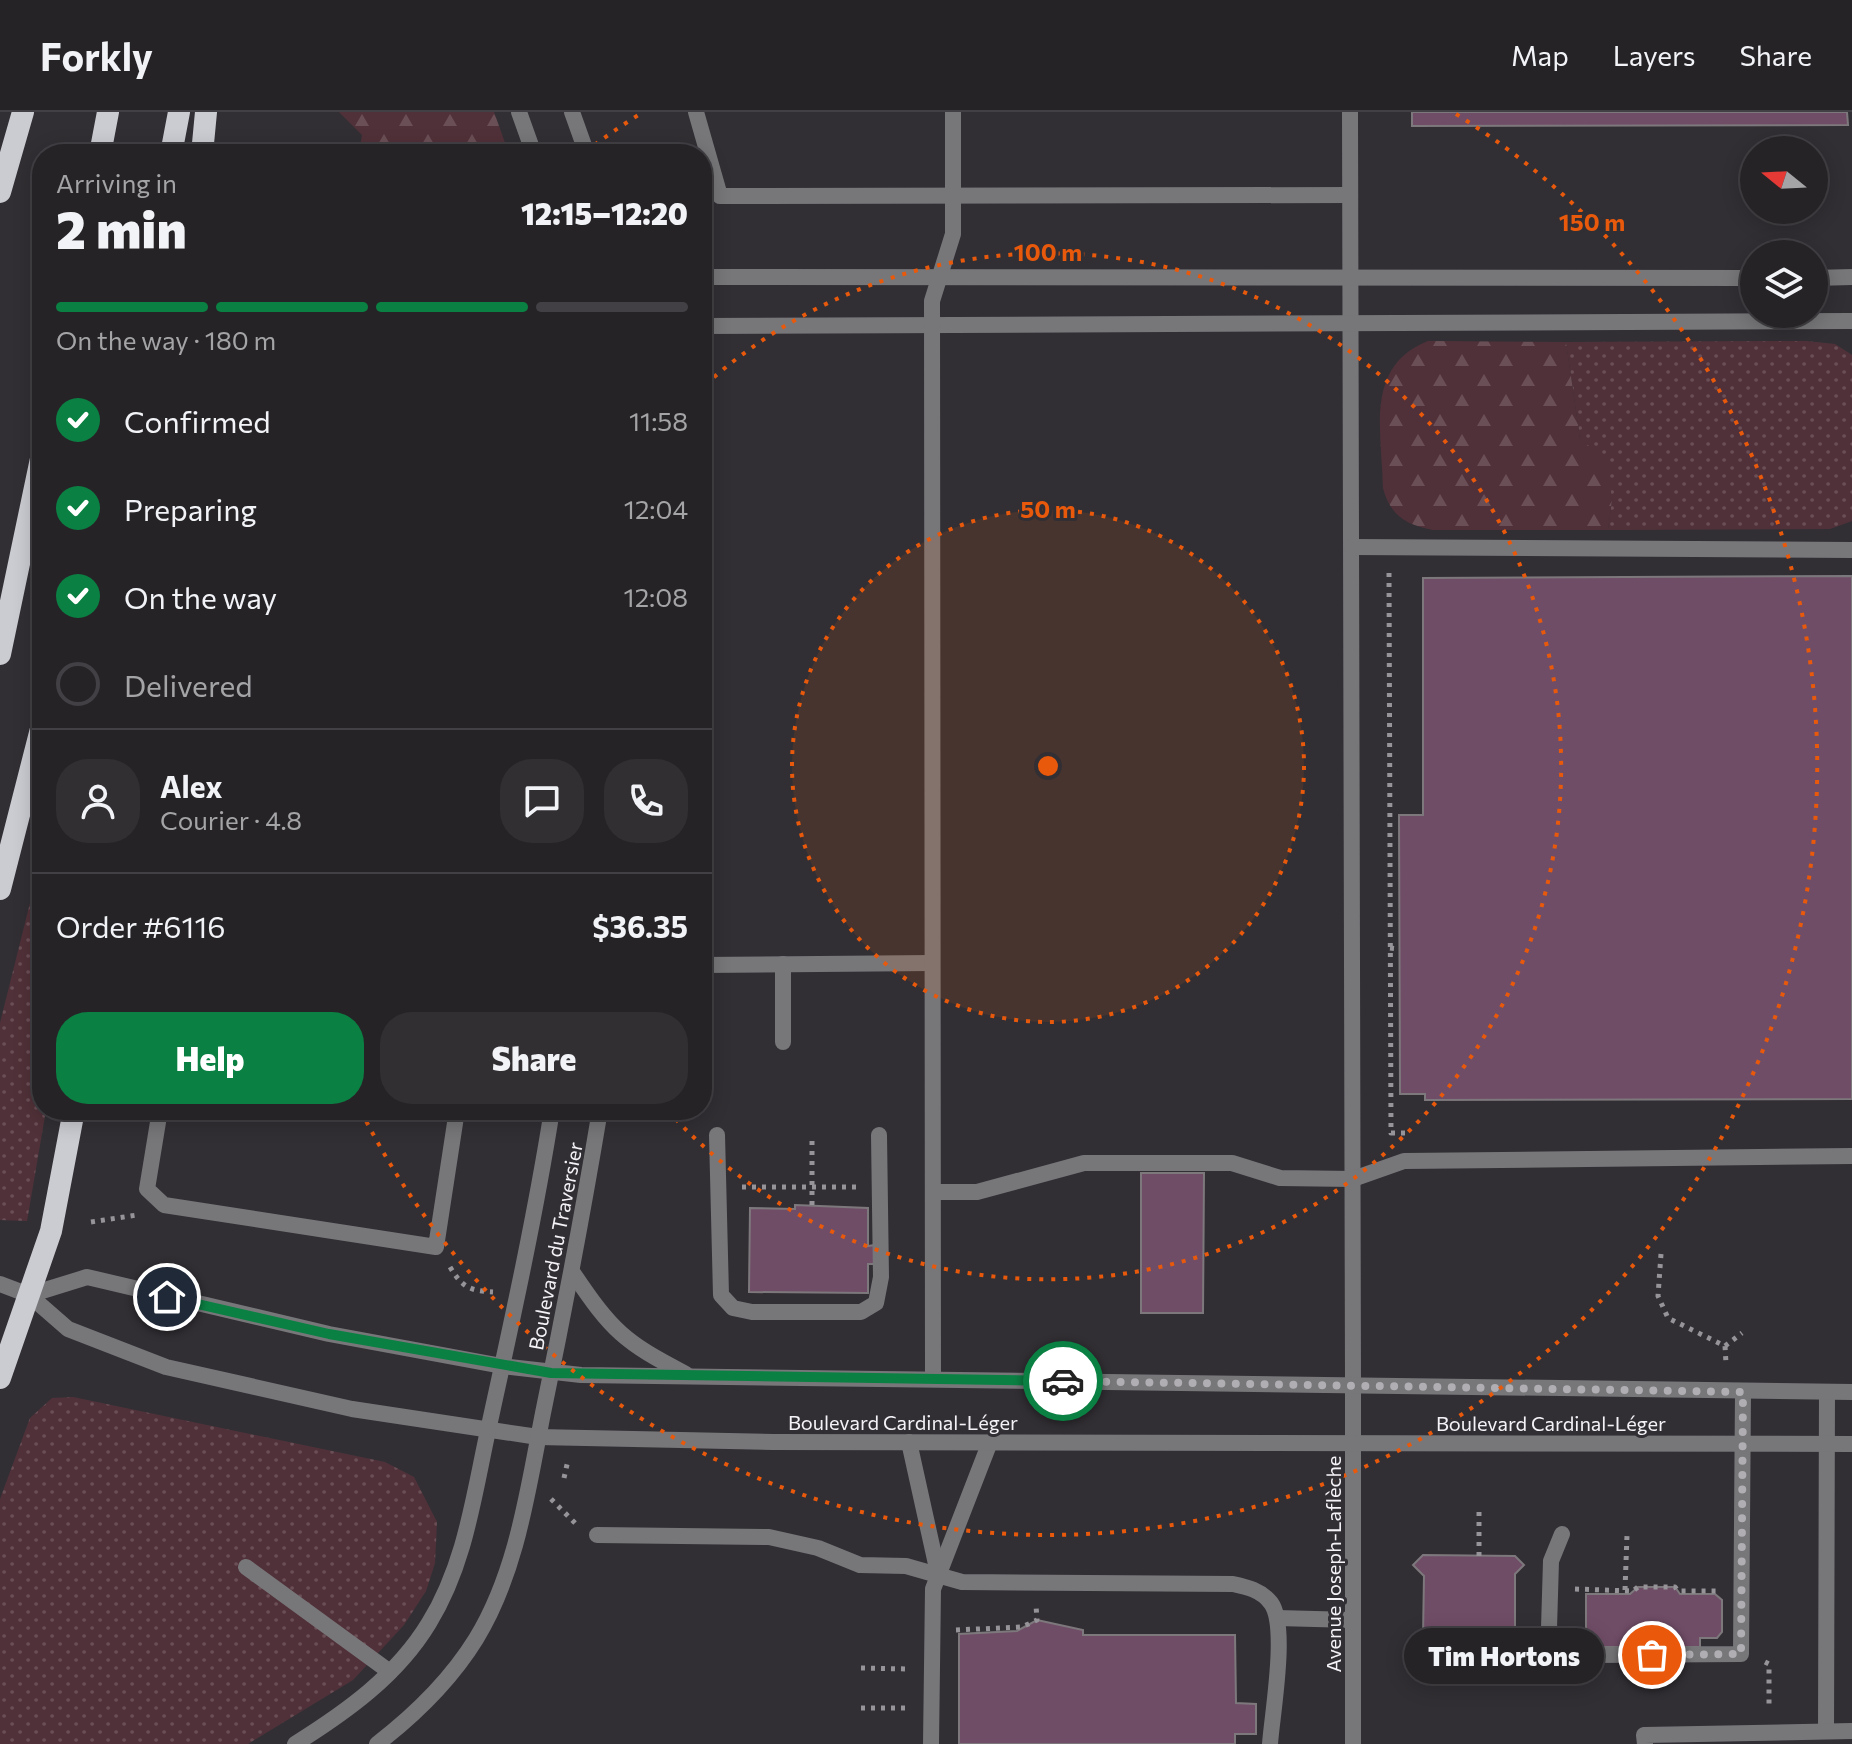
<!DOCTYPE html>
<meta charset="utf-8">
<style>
:root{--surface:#262327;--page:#322f33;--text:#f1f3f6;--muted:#a4a4a7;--line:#424044;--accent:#0b8043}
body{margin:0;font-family:Commissioner,sans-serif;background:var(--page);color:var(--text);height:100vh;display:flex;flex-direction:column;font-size:30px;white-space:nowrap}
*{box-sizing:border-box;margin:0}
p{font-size:26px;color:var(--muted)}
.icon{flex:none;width:44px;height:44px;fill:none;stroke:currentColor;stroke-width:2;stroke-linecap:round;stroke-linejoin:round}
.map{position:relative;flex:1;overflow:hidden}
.details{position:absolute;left:32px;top:32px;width:680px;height:976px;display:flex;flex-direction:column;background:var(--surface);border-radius:32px;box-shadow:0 4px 20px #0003,0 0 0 2px var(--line)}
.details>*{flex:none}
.needle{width:52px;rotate:288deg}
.buttons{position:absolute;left:1740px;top:24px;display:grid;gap:16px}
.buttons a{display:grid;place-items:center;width:88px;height:88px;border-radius:50%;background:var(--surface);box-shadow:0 4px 20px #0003,0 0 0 2px var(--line);font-size:40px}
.pin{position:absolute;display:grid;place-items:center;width:68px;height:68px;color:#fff;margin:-34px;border:4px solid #fff;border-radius:50%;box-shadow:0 2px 8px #0007}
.courier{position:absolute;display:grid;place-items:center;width:80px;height:80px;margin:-40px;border:6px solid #0b8043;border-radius:50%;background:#fff;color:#222;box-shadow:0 2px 10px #0007}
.bubble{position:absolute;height:56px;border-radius:28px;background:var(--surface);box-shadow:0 4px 20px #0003,0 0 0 2px var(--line);font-size:26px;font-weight:800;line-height:56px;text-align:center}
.summary em{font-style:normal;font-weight:800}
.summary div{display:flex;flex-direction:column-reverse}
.summary{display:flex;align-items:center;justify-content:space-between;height:136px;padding:0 24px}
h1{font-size:52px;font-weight:800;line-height:60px}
.bar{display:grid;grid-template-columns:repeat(4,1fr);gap:12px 8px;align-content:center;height:96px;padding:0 24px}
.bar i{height:10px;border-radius:6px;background:var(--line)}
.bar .selected{background:var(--accent)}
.bar p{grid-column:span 4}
.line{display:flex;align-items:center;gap:20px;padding:0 24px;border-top:2px solid var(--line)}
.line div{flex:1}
.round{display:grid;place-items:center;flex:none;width:84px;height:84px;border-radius:32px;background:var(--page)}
ol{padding:0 24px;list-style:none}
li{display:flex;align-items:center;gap:24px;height:88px}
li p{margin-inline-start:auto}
li .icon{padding:8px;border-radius:50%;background:var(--accent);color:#fff;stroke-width:4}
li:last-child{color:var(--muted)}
li i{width:44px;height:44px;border:4px solid var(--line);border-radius:50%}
.cta{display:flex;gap:16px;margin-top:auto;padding:16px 24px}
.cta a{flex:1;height:92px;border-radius:32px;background:var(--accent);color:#fff;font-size:32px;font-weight:800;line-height:92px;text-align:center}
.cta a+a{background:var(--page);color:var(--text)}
header{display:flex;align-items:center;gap:48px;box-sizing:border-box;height:112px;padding:0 40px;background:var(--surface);border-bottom:2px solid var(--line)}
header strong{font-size:38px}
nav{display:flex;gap:44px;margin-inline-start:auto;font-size:28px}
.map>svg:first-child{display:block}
</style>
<header>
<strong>Forkly</strong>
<nav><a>Map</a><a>Layers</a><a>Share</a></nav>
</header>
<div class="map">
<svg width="1852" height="1632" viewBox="0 0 1852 1632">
<defs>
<pattern id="grass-dots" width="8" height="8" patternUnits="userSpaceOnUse" patternTransform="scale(2)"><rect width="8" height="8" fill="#513139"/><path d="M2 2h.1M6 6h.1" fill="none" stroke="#6b4f56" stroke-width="1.8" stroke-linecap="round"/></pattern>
<pattern id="forest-firs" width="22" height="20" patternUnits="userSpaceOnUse" patternTransform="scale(2)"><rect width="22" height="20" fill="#513139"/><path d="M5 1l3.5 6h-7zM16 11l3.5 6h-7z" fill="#6b4f56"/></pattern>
</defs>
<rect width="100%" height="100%" fill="#322f34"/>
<g fill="url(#grass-dots)">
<path d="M1806,229L1835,232L1852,243V409L1830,417L1608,418L1612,387L1580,327L1566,230Z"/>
<path d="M42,743V998H46L27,1109L0,1108V911Z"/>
<path d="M73,1285L385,1350L414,1365L437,1410L435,1451L426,1479L404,1513L353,1568L248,1632H0V1387L30,1306L52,1286Z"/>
</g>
<g fill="url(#forest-firs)">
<path d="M339,0H494L509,42H359L362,23Z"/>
<path d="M1428,229L1566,230L1580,327L1607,348L1612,388L1608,418H1433C1406,413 1390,403 1383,376C1382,320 1364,254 1428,229Z"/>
</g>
<g fill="#704d67" stroke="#7d787c" stroke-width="2">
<path d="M1412,0H1847L1848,13L1412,14Z"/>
<path d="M1852,464V987L1425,988V982H1400L1399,703H1423V466Z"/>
<path d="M1141,1061H1204L1203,1201H1141Z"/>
<path d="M795,1093L868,1096V1134L875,1133V1152H868V1181L749,1180L750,1096L795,1097Z"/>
<path d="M1423,1443L1515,1444L1524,1453L1515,1462V1525H1423L1424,1464L1413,1453Z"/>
<path d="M1638,1475H1675L1680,1482H1715L1722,1488V1520L1717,1526H1700V1535H1586V1482H1630Z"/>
<path d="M1037,1508L1083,1518V1523H1235L1236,1591L1256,1592V1622H1235V1632H959V1522L1017,1519Z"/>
</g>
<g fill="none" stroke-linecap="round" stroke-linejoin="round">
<g stroke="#969498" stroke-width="5" stroke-dasharray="4 6" stroke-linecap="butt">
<path d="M1389,461L1391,1021H1405"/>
<path d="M1390,836L1399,837"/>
<path d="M742,1075H856"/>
<path d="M812,1093V1023"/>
<path d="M91,1110L137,1103"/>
<path d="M1661,1142L1658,1184L1668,1206L1725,1234L1726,1252"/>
<path d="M450,1155C462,1175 470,1179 493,1180"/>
<path d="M1725,1234L1742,1221"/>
<path d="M564,1366L568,1348"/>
<path d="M551,1387L578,1414"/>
<path d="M1479,1444V1396"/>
<path d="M1575,1477L1633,1479L1638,1475H1675L1678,1479H1717"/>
<path d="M1625,1478L1627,1423"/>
<path d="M956,1518L1022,1515L1037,1508L1036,1493"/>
<path d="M1508,1537L1528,1526"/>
<path d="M1765,1550L1769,1552V1596"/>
<path d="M861,1556L908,1557"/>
<path d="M861,1596H908"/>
</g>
<g stroke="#77777a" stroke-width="16">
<path d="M696,0L720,84L1350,83"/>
<path d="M1350,0L1353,1272"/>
<path d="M702,165L1754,166"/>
<path d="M1814,166L1852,165"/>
<path d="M702,214L1852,209"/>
<path d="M1352,435L1852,438"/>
<path d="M702,853L932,851"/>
<path d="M783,930V852"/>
<path d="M160,998L147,1077L164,1093L436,1135L457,998"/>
<path d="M717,1023L721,1183L733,1196L752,1200H861L876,1191L881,1165L879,1023"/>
<path d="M933,1080H977L1084,1051H1232L1280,1066L1353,1067L1404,1049L1852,1044"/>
<path d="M933,1267L932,189L953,122V0"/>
<path d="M909,1330L938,1461"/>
<path d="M1562,1422L1551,1449L1549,1516L1562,1533L1592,1543L1741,1542L1743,1280"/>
<path d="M597,1423L769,1425L818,1436L860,1453L906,1454L962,1470L1233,1472C1247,1475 1261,1478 1271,1491C1288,1514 1272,1603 1270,1632"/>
<path d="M246,1455L390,1560"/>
<path d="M1277,1506L1353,1508"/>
<path d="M1826,1619L1827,1280"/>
<path d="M931,1632L933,1477L990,1330"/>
<path d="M1645,1632L1644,1623L1852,1619"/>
</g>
<path stroke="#77777a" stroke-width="16" d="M1353,1632V1272"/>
<g stroke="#77777a" stroke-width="16">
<path d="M519,0L534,42"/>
<path d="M572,0L587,42"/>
<path d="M573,1161C612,1219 624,1230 686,1262"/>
<path d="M0,1172L29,1183L68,1217L166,1255L352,1297L538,1325L773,1330L1852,1332"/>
<path d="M29,1183L87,1165L329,1222L502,1254L581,1263L1852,1280"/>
<path d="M295,1632C346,1600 397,1564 429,1511C466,1451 474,1381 489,1314C512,1209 535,1105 552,998"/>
<path d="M377,1632C416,1602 450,1569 476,1527C517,1460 528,1377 543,1301C564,1200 583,1100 600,998"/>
</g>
<g stroke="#caccd2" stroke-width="22">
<path d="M100,42L108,0"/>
<path d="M171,42L179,0"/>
<path d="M202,42L206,0"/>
<path d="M0,80L23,0"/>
<path d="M0,542L42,342"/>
<path d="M0,777L42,613"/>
<path d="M0,1266L51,1119L74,998"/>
</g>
</g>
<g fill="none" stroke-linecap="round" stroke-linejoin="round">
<path stroke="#b0aeb2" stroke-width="8" stroke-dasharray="0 14.4" d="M1063,1269L1743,1280L1741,1542L1652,1543"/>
<path stroke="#0b8043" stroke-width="10" d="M167,1185L329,1222L551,1261L1063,1269"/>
</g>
<circle cx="1048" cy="654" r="256" fill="#e8590c" fill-opacity=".12"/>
<g fill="none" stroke="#e8590c" stroke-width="4" stroke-dasharray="4 8">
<circle cx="1048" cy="654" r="256"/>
<path d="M705 273A513 513 0 1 1 670 1001"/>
<path d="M585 40A769 769 0 0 1 640 2M1456 2A769 769 0 1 1 363 1003"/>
</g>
<g text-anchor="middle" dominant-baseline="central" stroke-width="6" stroke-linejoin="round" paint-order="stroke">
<g font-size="20" fill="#f4f2f6" stroke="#322f34">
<text transform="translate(555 1134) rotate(-79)">Boulevard du Traversier</text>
<text x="903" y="1310">Boulevard Cardinal-Léger</text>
<text x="1551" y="1311">Boulevard Cardinal-Léger</text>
<text transform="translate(1333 1452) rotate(-90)">Avenue Joseph-Laflèche</text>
</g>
</g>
<circle cx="1048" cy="654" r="12" fill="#e8590c" stroke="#322f34" stroke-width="4"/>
<g font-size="24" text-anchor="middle" font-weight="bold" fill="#e8590c" stroke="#322f34" stroke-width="6" stroke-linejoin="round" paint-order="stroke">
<text x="1592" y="119">150 m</text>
<text x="1048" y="149">100 m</text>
<text x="1048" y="406">50 m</text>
</g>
</svg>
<div class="buttons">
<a><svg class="needle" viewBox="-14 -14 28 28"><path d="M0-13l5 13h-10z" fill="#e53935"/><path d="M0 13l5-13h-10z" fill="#a4a4a7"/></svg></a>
<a><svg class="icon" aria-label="layers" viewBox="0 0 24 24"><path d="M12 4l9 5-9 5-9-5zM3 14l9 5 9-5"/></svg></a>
</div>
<div class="pin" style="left:1652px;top:1543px;background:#ea580c"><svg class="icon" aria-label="bag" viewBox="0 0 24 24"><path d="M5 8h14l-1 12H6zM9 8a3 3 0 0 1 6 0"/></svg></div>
<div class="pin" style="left:167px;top:1185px;background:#1f2937"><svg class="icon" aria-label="home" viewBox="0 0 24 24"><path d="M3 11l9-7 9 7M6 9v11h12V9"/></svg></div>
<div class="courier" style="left:1063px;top:1269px"><svg class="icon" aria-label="car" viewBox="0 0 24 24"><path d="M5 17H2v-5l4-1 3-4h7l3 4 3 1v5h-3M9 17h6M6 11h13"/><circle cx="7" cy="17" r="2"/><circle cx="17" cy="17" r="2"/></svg></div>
<div class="bubble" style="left:1404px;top:1516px;width:200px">Tim Hortons</div>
<section class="details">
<div class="summary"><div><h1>2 min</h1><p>Arriving in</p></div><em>12:15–12:20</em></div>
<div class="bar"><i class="selected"></i><i class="selected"></i><i class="selected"></i><i></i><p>On the way · 180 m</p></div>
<ol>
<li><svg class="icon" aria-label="check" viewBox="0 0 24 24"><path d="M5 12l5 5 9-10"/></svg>Confirmed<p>11:58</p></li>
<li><svg class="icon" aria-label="check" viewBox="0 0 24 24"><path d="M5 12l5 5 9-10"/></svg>Preparing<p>12:04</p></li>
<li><svg class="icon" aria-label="check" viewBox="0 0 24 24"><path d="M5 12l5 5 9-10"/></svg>On the way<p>12:08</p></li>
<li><i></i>Delivered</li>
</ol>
<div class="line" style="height:144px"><a class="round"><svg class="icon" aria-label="person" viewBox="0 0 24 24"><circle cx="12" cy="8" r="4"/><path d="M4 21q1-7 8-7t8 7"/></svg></a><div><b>Alex</b><p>Courier · 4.8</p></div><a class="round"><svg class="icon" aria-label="chat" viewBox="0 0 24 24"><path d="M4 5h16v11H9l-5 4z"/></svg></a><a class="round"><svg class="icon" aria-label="phone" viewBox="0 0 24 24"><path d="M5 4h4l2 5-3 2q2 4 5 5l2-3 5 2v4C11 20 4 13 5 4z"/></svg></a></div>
<div class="line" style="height:104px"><div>Order #6116</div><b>$36.35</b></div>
<div class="cta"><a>Help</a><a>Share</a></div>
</section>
</div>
